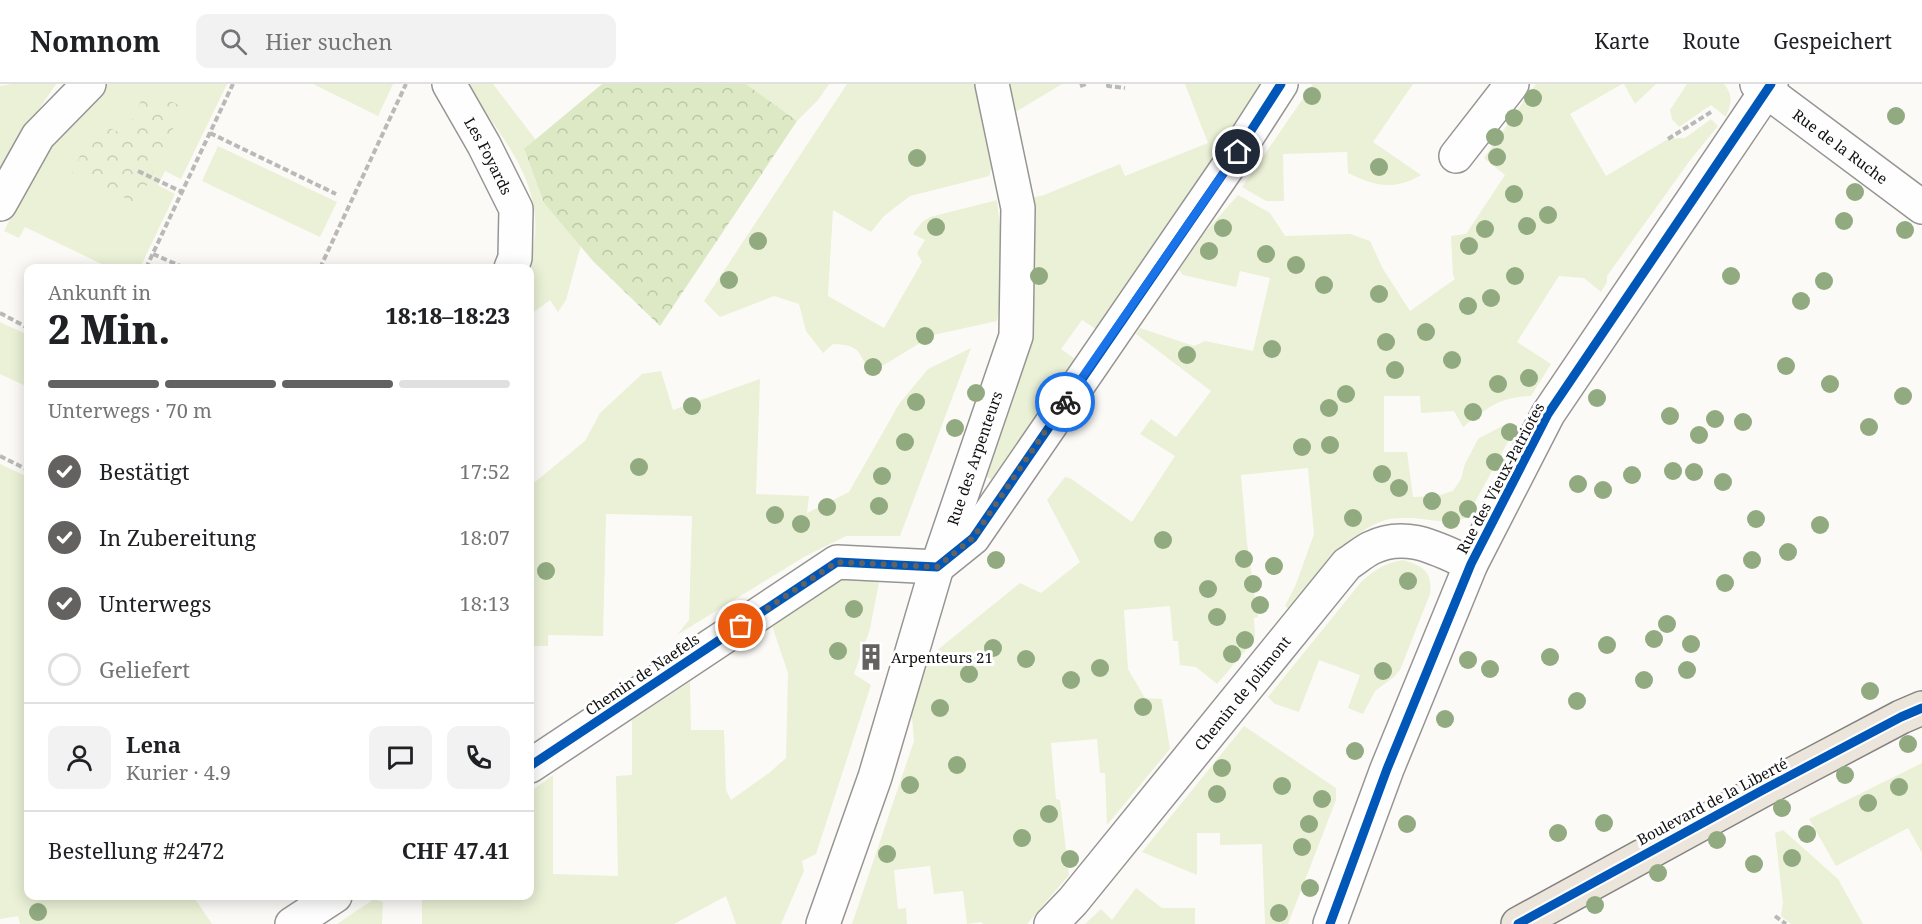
<!DOCTYPE html>
<html lang="de">
<meta charset="utf-8">
<style>
:root{--surface:#fff;--page:#f2f2f2;--text:#202124;--muted:#757577;--line:#e0e0e0;--accent:#636260}
body{margin:0;font-family:"Noto Serif",serif;background:var(--page);color:var(--text);height:100vh;display:flex;flex-direction:column;font-size:22px;white-space:nowrap}
*{box-sizing:border-box;margin:0}
p{font-size:20px;color:var(--muted)}
.icon{flex:none;width:33px;height:33px;fill:none;stroke:currentColor;stroke-width:2;stroke-linecap:round;stroke-linejoin:round}
.map{position:relative;flex:1;overflow:hidden}
.sheet{position:absolute;left:24px;top:180px;width:510px;height:636px;display:flex;flex-direction:column;background:var(--surface);border-radius:12px;box-shadow:0 3px 15px #0003}
.sheet>*{flex:none}
.pin{position:absolute;display:grid;place-items:center;width:51px;height:51px;color:#fff;margin:-26px;border:3px solid #fff;border-radius:50%;box-shadow:0 2px 6px #0007}
.courier{position:absolute;display:grid;place-items:center;width:60px;height:60px;margin:-30px;border:4px solid #1a73e8;border-radius:50%;background:#fff;color:#222;box-shadow:0 2px 8px #0007}
.headline em{font-style:normal;font-weight:800}
.headline div{display:flex;flex-direction:column-reverse}
.headline{display:flex;align-items:center;justify-content:space-between;height:102px;padding:0 24px}
h1{font-size:39px;font-weight:800;line-height:45px}
.bar{display:grid;grid-template-columns:repeat(4,1fr);gap:9px 6px;align-content:center;height:72px;padding:0 24px}
.bar i{height:8px;border-radius:4px;background:var(--line)}
.bar .current{background:var(--accent)}
.bar p{grid-column:span 4}
.line{display:flex;align-items:center;gap:15px;padding:0 24px;border-top:2px solid var(--line)}
.line div{flex:1}
.round{display:grid;place-items:center;flex:none;width:63px;height:63px;border-radius:12px;background:var(--page)}
ol{padding:0 24px;list-style:none}
li{display:flex;align-items:center;gap:18px;height:66px}
li p{margin-inline-start:auto}
li .icon{padding:6px;border-radius:50%;background:var(--accent);color:#fff;stroke-width:4}
li:last-child{color:var(--muted)}
li i{width:33px;height:33px;border:3px solid var(--line);border-radius:50%}
header{display:flex;align-items:center;gap:36px;box-sizing:border-box;height:84px;padding:0 30px;background:var(--surface);border-bottom:2px solid var(--line)}
header strong{font-size:28px}
nav{display:flex;gap:33px;margin-inline-start:auto;font-size:21px}
.search{width:420px;height:54px;background:var(--page);display:flex;align-items:center;gap:15px;box-sizing:border-box;padding:0 21px;border-radius:12px;color:var(--muted);font-size:22px}
.map>svg:first-child{display:block}
</style>
<header>
<strong>Nomnom</strong>
<div class="search"><svg class="icon" aria-label="search" viewBox="0 0 24 24"><circle cx="10" cy="10" r="6"/><path d="M15 15l6 6"/></svg>Hier suchen</div>
<nav><a>Karte</a><a>Route</a><a>Gespeichert</a></nav>
</header>
<div class="map">
<svg width="1922" height="840" viewBox="0 0 1922 840">
<defs>
<pattern id="forest-crowns" width="20" height="18" patternUnits="userSpaceOnUse" patternTransform="scale(1.5)"><rect width="20" height="18" fill="#dce9c4"/><path d="M2 6a3 3 0 1 1 6 0M12 15a3 3 0 1 1 6 0" fill="none" stroke="#bcc7a7"/></pattern>
<pattern id="park-crowns" width="20" height="18" patternUnits="userSpaceOnUse" patternTransform="scale(1.5)"><rect width="20" height="18" fill="#eaf1d6"/><path d="M2 6a3 3 0 1 1 6 0M12 15a3 3 0 1 1 6 0" fill="none" stroke="#c8ceb7"/></pattern>
</defs>
<rect width="100%" height="100%" fill="#fcfaf6"/>
<g fill="#eaf1d6">
<path d="M12,0H56L0,83V2Z"/>
<path d="M100,0H227L181,95L165,87L158,101L175,110L140,184H110L25,143L19,154L4,147L50,58Z"/>
<path d="M313,0H393L378,32Z"/>
<path d="M465,0H493L536,56L524,66L544,119L581,161L566,216L558,228L550,216L530,231V184H527C556,111 504,56 465,0Z"/>
<path d="M746,0H829L818,16L797,37Z"/>
<path d="M847,0H977L993,81L989,92L910,112L884,132L871,148L833,126L828,212L884,244L922,178L917,169L925,156L913,150L922,138L930,133L997,116C1002,160 1006,194 997,237L933,251L884,281L866,282C858,263 854,261 833,260L823,269L806,247L799,220L774,212L720,233L704,217Z"/>
<path d="M1005,0H1062L1014,29Z"/>
<path d="M1185,0H1267L1211,76L1139,186L1096,245L1082,236L1061,265L1075,275L992,396L981,389L1008,326L1026,250V115L1044,111L1120,80L1125,92L1208,59Z"/>
<path d="M1313,0H1413L1373,58L1421,91C1394,107 1375,102 1348,89L1347,68L1283,70L1284,117H1266L1242,103Z"/>
<path d="M1536,0H1622L1570,30L1606,92L1668,55L1685,54L1711,35L1718,42L1691,75L1607,192V198L1601,208L1584,194L1559,192L1517,258L1551,280L1531,312C1496,314 1490,323 1463,343L1454,327L1421,329L1420,312H1384V368H1407L1413,413L1437,412L1453,407L1461,395L1465,380L1478,355L1502,342L1517,341L1467,433C1450,442 1431,435 1412,434C1405,434 1396,434 1389,435C1346,446 1318,495 1292,528L1285,522L1296,500L1314,450L1308,384L1241,391L1247,459L1258,533L1254,534L1255,552L1251,560L1217,600L1196,583L1180,581L1178,557H1173L1170,522L1124,526L1128,585L1145,614L1162,615L1170,665L1107,741L1105,689H1100L1097,655L1051,659L1056,715L1060,716L1069,791L1027,840H983L981,838L967,840L963,807L934,810L930,782L894,786L898,825L906,824L907,840H852L914,657L910,609L919,581L1020,499L1041,509L1080,478L1047,416L1065,393L1070,394L1132,438L1175,372L1140,350L1151,335L1176,353L1211,307L1136,250L1140,244L1194,262L1205,257L1253,267L1270,194L1240,187L1236,203L1183,191L1179,186L1206,147L1238,111L1270,129L1285,152L1350,150L1370,157L1383,185L1410,227L1455,195L1453,191L1451,152L1466,150L1505,91L1484,74Z"/>
<path d="M1624,0H1656L1635,20Z"/>
<path d="M1687,0H1724C1734,12 1731,20 1726,33L1711,21L1679,43L1672,35L1670,26Z"/>
<path d="M218,62L337,118L320,153L202,97Z"/>
<path d="M0,238L28,251V303L0,290Z"/>
<path d="M971,264L900,452H846L804,473L677,551L689,536L692,432L606,430L603,552L548,551V562H530V402L585,357L600,329L642,290L661,287L673,326L760,295L756,410L809,412L807,429L849,408L899,320L928,285Z"/>
<path d="M0,380L28,393V412L26,417L28,419V812H193L212,840H20L18,832L0,835Z"/>
<path d="M1403,476C1423,482 1433,488 1430,510L1400,586L1394,593L1375,607L1363,630L1348,624L1360,591L1319,576L1299,628L1275,620L1268,613L1362,497C1375,486 1385,479 1403,476Z"/>
<path d="M848,492L879,498L870,545L854,590L871,601L816,770L802,777L804,787L781,840H736L726,812L674,840H422V812H530V708L553,691V790L618,792L616,692L632,691V636L690,598L691,646H724L726,706L731,716L769,689L786,674L788,589L771,539Z"/>
<path d="M1244,642L1336,704V716L1288,840H1265L1262,760L1220,761V749H1197V791L1142,768Z"/>
<path d="M1922,679V769L1908,744L1836,782L1809,735Z"/>
<path d="M1783,746L1838,795L1863,840H1791L1781,832L1783,819L1775,749Z"/>
<path d="M1136,804L1162,824H1195V840H1085L1101,825L1112,836Z"/>
<path d="M374,815L383,818L382,840H337Z"/>
</g>
<path fill="url(#forest-crowns)" d="M602,0H746L797,37L660,242L593,177L544,119L524,65Z"/>
<path fill="url(#park-crowns)" d="M146,6L183,23L138,120L72,89L96,38L125,51Z"/>
<g fill="none" stroke-linecap="round" stroke-linejoin="round">
<defs>
<g id="street">
<path id="s1" d="M449,0L484,61L516,125L515,174L511,184"/>
<path id="s2" d="M1757,0L1922,123"/>
<path d="M1456,72L1512,0"/>
<path d="M0,120L38,52L89,0"/>
<path d="M530,682L837,478L937,483L973,454L1227,84L1281,0"/>
<path d="M292,840L335,812"/>
<path id="s3" d="M823,840L875,693L937,483L1016,252L1018,124L992,0"/>
<path id="s4" d="M1051,840L1073,817L1347,480C1355,475 1363,468 1371,464C1407,446 1439,466 1471,480"/>
<path d="M1330,840L1387,685L1471,480L1548,330L1771,0"/>
</g>
<path id="primary" d="M1518,840L1761,707L1901,633L1922,624"/>
</defs>
<use href="#street" stroke="#969594" stroke-width="36"/>
<use href="#primary" stroke="#848381" stroke-width="36"/>
<g stroke="#b9b9b8" stroke-width="4" stroke-dasharray="6 3" stroke-linecap="butt">
<path d="M1108,0V2L1125,4"/>
<path d="M1080,2L1086,0"/>
<path d="M210,49L336,110"/>
<path d="M1668,55L1711,28"/>
<path d="M138,87L182,108"/>
<path d="M153,170L185,184"/>
<path d="M146,184L233,0"/>
<path d="M320,184L406,0"/>
<path d="M0,229L28,244"/>
<path d="M0,372L28,386"/>
<path d="M1775,832L1786,840"/>
</g>
<use href="#street" stroke="#fffefe" stroke-width="33"/>
<use href="#primary" stroke="#ece5db" stroke-width="33"/>
<defs>
<g id="cycleway">
<path d="M530,682L837,478L937,483L973,454L1227,84L1281,0"/>
<path d="M1330,840L1387,685L1471,480L1548,330L1771,0"/>
<path d="M1518,840L1761,707L1901,633L1922,624"/>
</g>
</defs>
<use href="#cycleway" stroke="#fff" stroke-width="13"/>
<use href="#cycleway" stroke="#0057b8" stroke-width="9"/>
</g>
<g fill="#91aa80">
<circle cx="1312" cy="12" r="9"/>
<circle cx="1533" cy="14" r="9"/>
<circle cx="1896" cy="32" r="9"/>
<circle cx="1514" cy="34" r="9"/>
<circle cx="1495" cy="53" r="9"/>
<circle cx="1497" cy="73" r="9"/>
<circle cx="917" cy="74" r="9"/>
<circle cx="1379" cy="83" r="9"/>
<circle cx="1855" cy="108" r="9"/>
<circle cx="1514" cy="110" r="9"/>
<circle cx="1548" cy="131" r="9"/>
<circle cx="1844" cy="137" r="9"/>
<circle cx="1527" cy="142" r="9"/>
<circle cx="936" cy="143" r="9"/>
<circle cx="1223" cy="144" r="9"/>
<circle cx="1485" cy="145" r="9"/>
<circle cx="1905" cy="146" r="9"/>
<circle cx="758" cy="157" r="9"/>
<circle cx="1469" cy="162" r="9"/>
<circle cx="1209" cy="167" r="9"/>
<circle cx="1266" cy="170" r="9"/>
<circle cx="1296" cy="181" r="9"/>
<circle cx="1039" cy="192" r="9"/>
<circle cx="1515" cy="192" r="9"/>
<circle cx="1731" cy="192" r="9"/>
<circle cx="729" cy="196" r="9"/>
<circle cx="1824" cy="197" r="9"/>
<circle cx="1324" cy="201" r="9"/>
<circle cx="1379" cy="210" r="9"/>
<circle cx="1491" cy="214" r="9"/>
<circle cx="1801" cy="217" r="9"/>
<circle cx="1468" cy="222" r="9"/>
<circle cx="1426" cy="248" r="9"/>
<circle cx="925" cy="252" r="9"/>
<circle cx="1386" cy="258" r="9"/>
<circle cx="1272" cy="265" r="9"/>
<circle cx="1187" cy="271" r="9"/>
<circle cx="1452" cy="276" r="9"/>
<circle cx="1786" cy="282" r="9"/>
<circle cx="873" cy="283" r="9"/>
<circle cx="1395" cy="286" r="9"/>
<circle cx="1529" cy="294" r="9"/>
<circle cx="1498" cy="300" r="9"/>
<circle cx="1830" cy="300" r="9"/>
<circle cx="976" cy="309" r="9"/>
<circle cx="1346" cy="310" r="9"/>
<circle cx="1903" cy="312" r="9"/>
<circle cx="1597" cy="314" r="9"/>
<circle cx="916" cy="318" r="9"/>
<circle cx="692" cy="322" r="9"/>
<circle cx="1329" cy="324" r="9"/>
<circle cx="1473" cy="328" r="9"/>
<circle cx="1670" cy="332" r="9"/>
<circle cx="1715" cy="335" r="9"/>
<circle cx="1743" cy="338" r="9"/>
<circle cx="1869" cy="343" r="9"/>
<circle cx="955" cy="344" r="9"/>
<circle cx="1510" cy="348" r="9"/>
<circle cx="1699" cy="351" r="9"/>
<circle cx="905" cy="358" r="9"/>
<circle cx="1330" cy="361" r="9"/>
<circle cx="1302" cy="363" r="9"/>
<circle cx="1495" cy="378" r="9"/>
<circle cx="639" cy="383" r="9"/>
<circle cx="1673" cy="387" r="9"/>
<circle cx="1694" cy="388" r="9"/>
<circle cx="1382" cy="390" r="9"/>
<circle cx="1632" cy="391" r="9"/>
<circle cx="882" cy="392" r="9"/>
<circle cx="1723" cy="398" r="9"/>
<circle cx="1578" cy="400" r="9"/>
<circle cx="1399" cy="404" r="9"/>
<circle cx="1603" cy="406" r="9"/>
<circle cx="1432" cy="417" r="9"/>
<circle cx="879" cy="422" r="9"/>
<circle cx="827" cy="423" r="9"/>
<circle cx="1468" cy="425" r="9"/>
<circle cx="775" cy="431" r="9"/>
<circle cx="1353" cy="434" r="9"/>
<circle cx="1756" cy="435" r="9"/>
<circle cx="1451" cy="436" r="9"/>
<circle cx="801" cy="440" r="9"/>
<circle cx="1820" cy="441" r="9"/>
<circle cx="1163" cy="456" r="9"/>
<circle cx="1788" cy="468" r="9"/>
<circle cx="1244" cy="475" r="9"/>
<circle cx="996" cy="476" r="9"/>
<circle cx="1752" cy="476" r="9"/>
<circle cx="1274" cy="482" r="9"/>
<circle cx="546" cy="487" r="9"/>
<circle cx="1408" cy="497" r="9"/>
<circle cx="1725" cy="499" r="9"/>
<circle cx="1253" cy="500" r="9"/>
<circle cx="1208" cy="505" r="9"/>
<circle cx="1260" cy="521" r="9"/>
<circle cx="854" cy="525" r="9"/>
<circle cx="1217" cy="533" r="9"/>
<circle cx="1667" cy="540" r="9"/>
<circle cx="1654" cy="555" r="9"/>
<circle cx="1245" cy="556" r="9"/>
<circle cx="1691" cy="560" r="9"/>
<circle cx="1607" cy="561" r="9"/>
<circle cx="993" cy="564" r="9"/>
<circle cx="838" cy="567" r="9"/>
<circle cx="1232" cy="570" r="9"/>
<circle cx="1550" cy="573" r="9"/>
<circle cx="1026" cy="575" r="9"/>
<circle cx="1468" cy="576" r="9"/>
<circle cx="1100" cy="584" r="9"/>
<circle cx="1490" cy="585" r="9"/>
<circle cx="1687" cy="586" r="9"/>
<circle cx="1383" cy="587" r="9"/>
<circle cx="969" cy="590" r="9"/>
<circle cx="1071" cy="596" r="9"/>
<circle cx="1644" cy="596" r="9"/>
<circle cx="1870" cy="607" r="9"/>
<circle cx="1577" cy="617" r="9"/>
<circle cx="1143" cy="623" r="9"/>
<circle cx="940" cy="624" r="9"/>
<circle cx="1445" cy="635" r="9"/>
<circle cx="1908" cy="660" r="9"/>
<circle cx="1355" cy="667" r="9"/>
<circle cx="957" cy="681" r="9"/>
<circle cx="1222" cy="684" r="9"/>
<circle cx="1845" cy="691" r="9"/>
<circle cx="910" cy="701" r="9"/>
<circle cx="1282" cy="702" r="9"/>
<circle cx="1899" cy="703" r="9"/>
<circle cx="1217" cy="710" r="9"/>
<circle cx="1322" cy="715" r="9"/>
<circle cx="1868" cy="719" r="9"/>
<circle cx="1782" cy="724" r="9"/>
<circle cx="1049" cy="730" r="9"/>
<circle cx="1604" cy="739" r="9"/>
<circle cx="1309" cy="740" r="9"/>
<circle cx="1407" cy="740" r="9"/>
<circle cx="1558" cy="749" r="9"/>
<circle cx="1807" cy="750" r="9"/>
<circle cx="1022" cy="754" r="9"/>
<circle cx="1717" cy="756" r="9"/>
<circle cx="1302" cy="763" r="9"/>
<circle cx="887" cy="770" r="9"/>
<circle cx="1792" cy="774" r="9"/>
<circle cx="1070" cy="775" r="9"/>
<circle cx="1754" cy="780" r="9"/>
<circle cx="1658" cy="789" r="9"/>
<circle cx="1310" cy="804" r="9"/>
<circle cx="1595" cy="821" r="9"/>
<circle cx="38" cy="828" r="9"/>
<circle cx="1279" cy="829" r="9"/>
</g>
<g fill="none" stroke-linecap="round" stroke-linejoin="round">
<path stroke="#636260" stroke-width="6" stroke-dasharray="0 10.8" d="M741,542L837,478L937,483L973,454L1065,318"/>
<path stroke="#1a73e8" stroke-width="8" d="M1065,318L1238,68"/>
</g>
<defs>
<symbol id="building-bare" viewBox="-9 -9 18 18"><path d="M-4-6H4V6H1V3H-1V6H-4ZM-2.5-4.3h1.7v1.8h-1.7ZM.8-4.3h1.7v1.8H.8ZM-2.5-1h1.7V.8h-1.7ZM.8-1h1.7V.8H.8Z" fill="#636260" stroke="#fff" stroke-width="2.5" paint-order="stroke"/></symbol>
</defs>
<g fill-rule="evenodd">
<use href="#building-bare" x="852" y="554" width="38" height="38"/>
</g>
<g text-anchor="middle" dominant-baseline="central" stroke-width="6" stroke-linejoin="round" paint-order="stroke">
<g font-size="15" fill="#101010" stroke="#fff">
<text stroke="none"><textPath href="#s2" startOffset="104">Rue de la Ruche</textPath></text>
<text stroke="none"><textPath href="#s1" startOffset="82">Les Foyards</textPath></text>
<text stroke="none"><textPath href="#s3" startOffset="490">Rue des Arpenteurs</textPath></text>
<text transform="translate(1500 394) rotate(-62)">Rue des Vieux-Patriotes</text>
<text transform="translate(642 590) rotate(-34)">Chemin de Naefels</text>
<text stroke="none"><textPath href="#s4" startOffset="300">Chemin de Jolimont</textPath></text>
<text transform="translate(1712 717) rotate(-28)">Boulevard de la Liberté</text>
</g>
<g font-size="15" fill="#101010" stroke="#fff" text-anchor="start">
<text x="891" y="573">Arpenteurs 21</text>
</g>
</g>
</svg>
<div class="pin" style="left:741px;top:542px;background:#ea580c"><svg class="icon" aria-label="bag" viewBox="0 0 24 24"><path d="M5 8h14l-1 12H6zM9 8a3 3 0 0 1 6 0"/></svg></div>
<div class="pin" style="left:1238px;top:68px;background:#1f2937"><svg class="icon" aria-label="home" viewBox="0 0 24 24"><path d="M3 11l9-7 9 7M6 9v11h12V9"/></svg></div>
<div class="courier" style="left:1065px;top:318px"><svg class="icon" aria-label="bike" viewBox="0 0 24 24"><circle cx="6" cy="16" r="4"/><circle cx="18" cy="16" r="4"/><path d="M6 16l4-8h5l3 8M10 8l3 8H6M13 5h3"/></svg></div>
<section class="sheet">
<div class="headline"><div><h1>2 Min.</h1><p>Ankunft in</p></div><em>18:18–18:23</em></div>
<div class="bar"><i class="current"></i><i class="current"></i><i class="current"></i><i></i><p>Unterwegs · 70 m</p></div>
<ol>
<li><svg class="icon" aria-label="check" viewBox="0 0 24 24"><path d="M5 12l5 5 9-10"/></svg>Bestätigt<p>17:52</p></li>
<li><svg class="icon" aria-label="check" viewBox="0 0 24 24"><path d="M5 12l5 5 9-10"/></svg>In Zubereitung<p>18:07</p></li>
<li><svg class="icon" aria-label="check" viewBox="0 0 24 24"><path d="M5 12l5 5 9-10"/></svg>Unterwegs<p>18:13</p></li>
<li><i></i>Geliefert</li>
</ol>
<div class="line" style="height:108px"><a class="round"><svg class="icon" aria-label="person" viewBox="0 0 24 24"><circle cx="12" cy="8" r="4"/><path d="M4 21q1-7 8-7t8 7"/></svg></a><div><b>Lena</b><p>Kurier · 4.9</p></div><a class="round"><svg class="icon" aria-label="chat" viewBox="0 0 24 24"><path d="M4 5h16v11H9l-5 4z"/></svg></a><a class="round"><svg class="icon" aria-label="phone" viewBox="0 0 24 24"><path d="M5 4h4l2 5-3 2q2 4 5 5l2-3 5 2v4C11 20 4 13 5 4z"/></svg></a></div>
<div class="line" style="height:78px"><div>Bestellung #2472</div><b>CHF 47.41</b></div>
</section>
</div>
